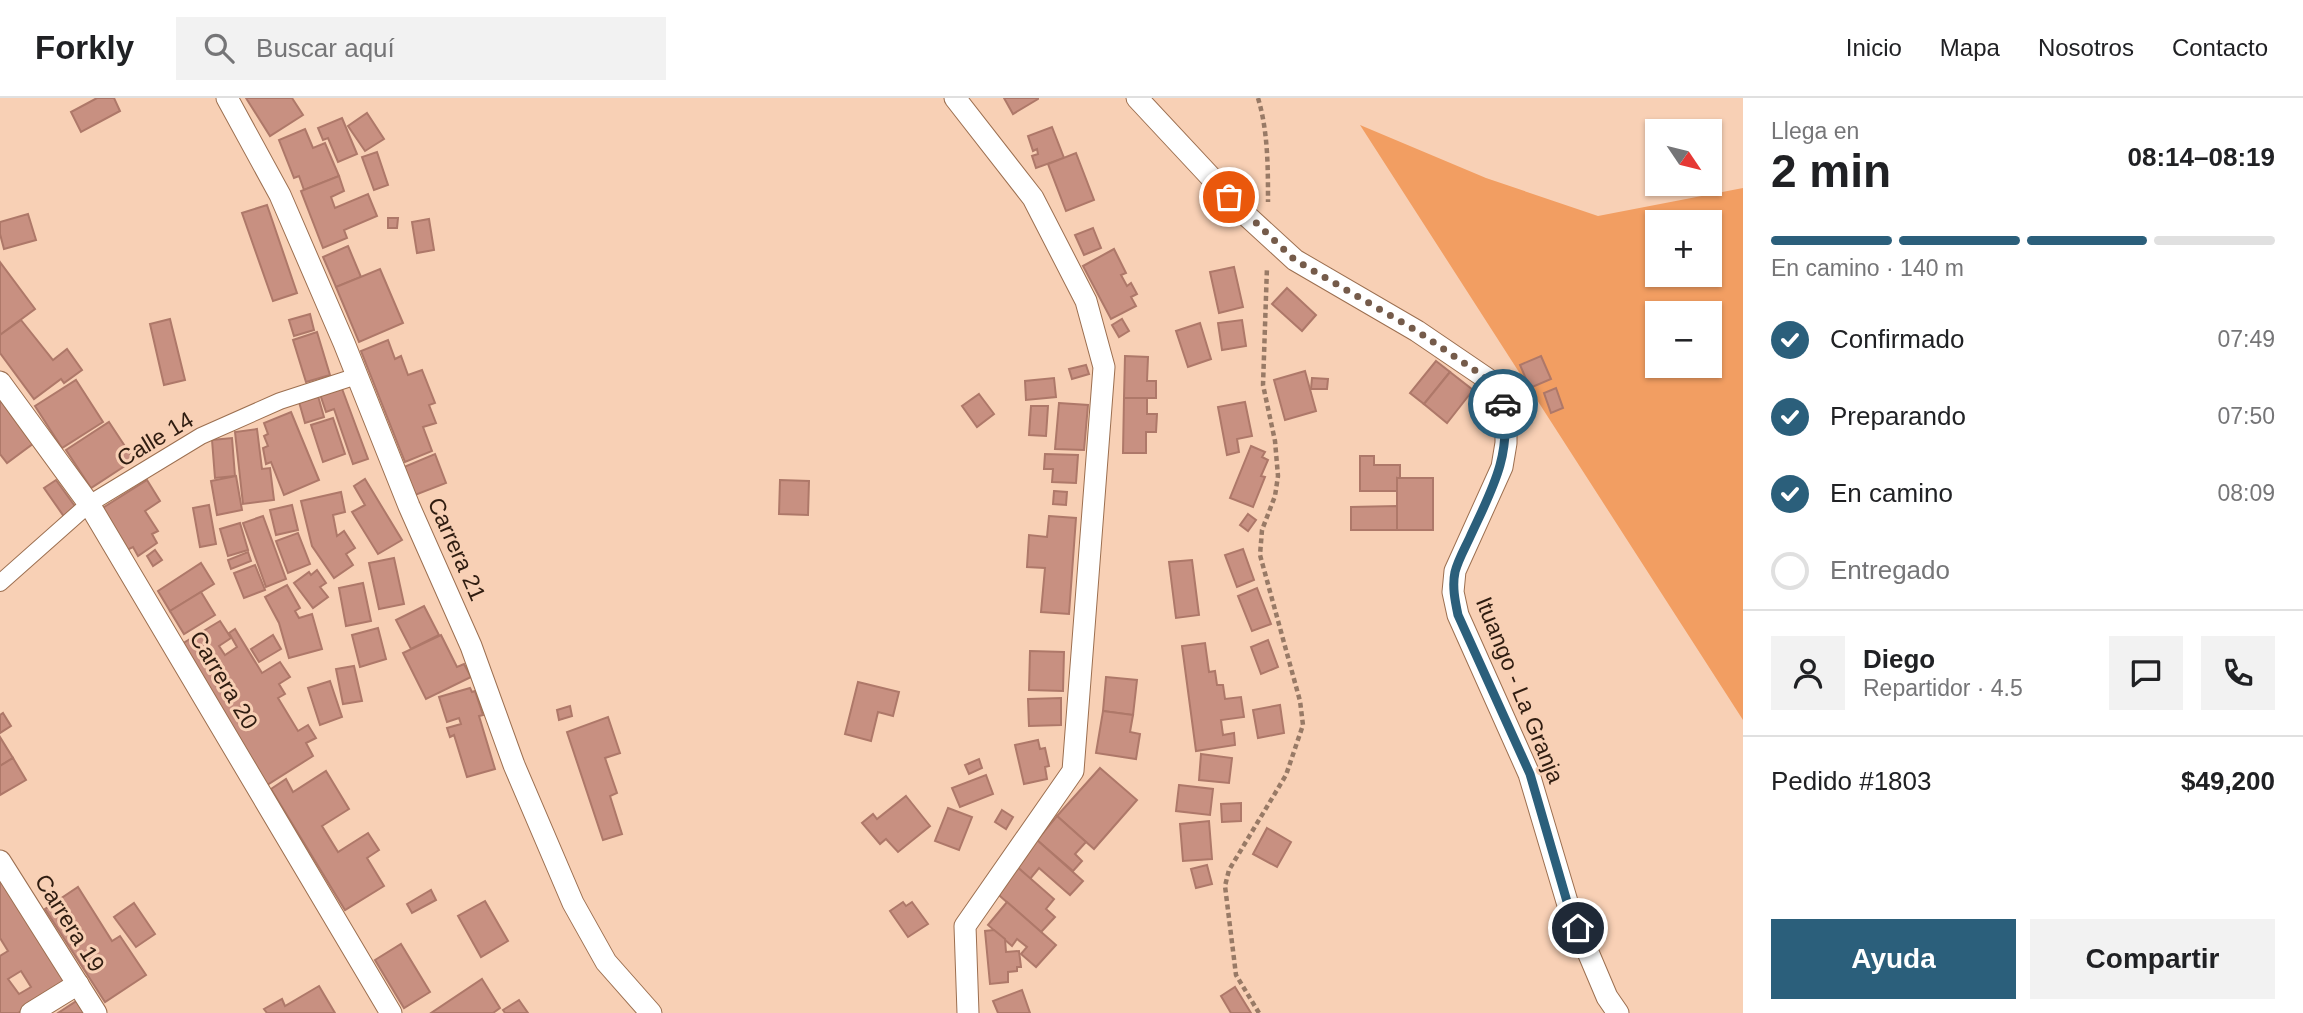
<!DOCTYPE html>
<html lang="es">
<meta charset="utf-8">
<style>
:root{--surface:#fff;--page:#f2f2f2;--text:#202124;--muted:#757577;--line:#e0e0e0;--accent:#2b5f7b}
body{margin:0;font-family:Helvetica,sans-serif;background:var(--page);color:var(--text);height:100vh;display:flex;flex-direction:column;font-size:26px;white-space:nowrap}
*{box-sizing:border-box;margin:0}
p{font-size:23px;color:var(--muted)}
.icon{flex:none;width:38px;height:38px;fill:none;stroke:currentColor;stroke-width:2;stroke-linecap:round;stroke-linejoin:round}
.map{position:relative;flex:1;overflow:hidden}
.details{display:flex;flex-direction:column;background:var(--surface);width:560px}
.details>*{flex:none}
.needle{width:46px;rotate:125deg}
.tools{position:absolute;left:1645px;top:21px;display:grid;gap:14px}
.tools a{display:grid;place-items:center;width:77px;height:77px;border-radius:0px;background:var(--surface);box-shadow:0 2px 5px #0004;font-size:35px}
.pin{position:absolute;display:grid;place-items:center;width:60px;height:60px;color:#fff;margin:-30px;border:4px solid #fff;border-radius:50%;box-shadow:0 2px 7px #0007}
.courier{position:absolute;display:grid;place-items:center;width:70px;height:70px;margin:-35px;border:5px solid #2b5f7b;border-radius:50%;background:#fff;color:#222;box-shadow:0 2px 9px #0007}
.head em{font-style:normal;font-weight:700}
.head div{display:flex;flex-direction:column-reverse}
.head{display:flex;align-items:center;justify-content:space-between;height:119px;padding:0 28px}
h1{font-size:46px;font-weight:700;line-height:52px}
.bar{display:grid;grid-template-columns:repeat(4,1fr);gap:10px 7px;align-content:center;height:84px;padding:0 28px}
.bar i{height:9px;border-radius:5px;background:var(--line)}
.bar .active{background:var(--accent)}
.bar p{grid-column:span 4}
.line{display:flex;align-items:center;gap:18px;padding:0 28px;border-top:2px solid var(--line)}
.line div{flex:1}
.round{display:grid;place-items:center;flex:none;width:74px;height:74px;border-radius:0px;background:var(--page)}
ol{padding:0 28px;list-style:none}
li{display:flex;align-items:center;gap:21px;height:77px}
li p{margin-inline-start:auto}
li .icon{padding:7px;border-radius:50%;background:var(--accent);color:#fff;stroke-width:4}
li:last-child{color:var(--muted)}
li i{width:38px;height:38px;border:4px solid var(--line);border-radius:50%}
.primary-button{display:flex;gap:14px;margin-top:auto;padding:14px 28px}
.primary-button a{flex:1;height:80px;border-radius:0px;background:var(--accent);color:#fff;font-size:28px;font-weight:700;line-height:80px;text-align:center}
.primary-button a+a{background:var(--page);color:var(--text)}
header{display:flex;align-items:center;gap:42px;box-sizing:border-box;height:98px;padding:0 35px;background:var(--surface);border-bottom:2px solid var(--line)}
header strong{font-size:33px}
nav{display:flex;gap:38px;margin-inline-start:auto;font-size:24px}
.search{width:490px;height:63px;background:var(--page);display:flex;align-items:center;gap:18px;box-sizing:border-box;padding:0 24px;border-radius:0px;color:var(--muted);font-size:26px}
main{display:flex;flex:1;min-height:0}
.map>svg:first-child{display:block}
</style>
<header>
<strong>Forkly</strong>
<div class="search"><svg class="icon" aria-label="search" viewBox="0 0 24 24"><circle cx="10" cy="10" r="6"/><path d="M15 15l6 6"/></svg>Buscar aquí</div>
<nav><a>Inicio</a><a>Mapa</a><a>Nosotros</a><a>Contacto</a></nav>
</header>
<main>
<div class="map">
<svg width="1743" height="915" viewBox="0 0 1743 915">
<rect width="100%" height="100%" fill="#f8d0b5"/>
<path fill="#f29e62" fill-rule="evenodd" d="M1360,27L1486,80L1598,118L1743,90V622ZM1657,124H1710V177H1657ZM1657,215H1710V268H1657Z"/>
<g fill="#c89081" stroke="#ae7869" stroke-width="2" fill-rule="evenodd">
<path d="M97,0H114L120,13L81,34L71,14Z"/>
<path d="M246,0H292L303,17L270,38Z"/>
<path d="M1004,0H1038V1L1013,16Z"/>
<path d="M367,15L384,41L365,53L348,28Z"/>
<path d="M342,20L357,56L338,64L328,40L323,42L318,30Z"/>
<path d="M1052,29L1064,60L1036,70L1032,58L1038,56L1037,51L1033,53L1028,38Z"/>
<path d="M305,31L313,50L325,45L339,78L304,92L299,78L294,80L279,42Z"/>
<path d="M377,54L388,87L374,92L362,59Z"/>
<path d="M1076,55L1094,102L1066,113L1048,66Z"/>
<path d="M339,78L344,93L331,99L335,110L368,96L377,118L344,132L347,140L323,150L301,93Z"/>
<path d="M267,107L297,195L273,203L242,115Z"/>
<path d="M28,116L36,142L4,151L0,136V124Z"/>
<path d="M388,120H398L397,130H388Z"/>
<path d="M429,121L434,152L417,155L412,124Z"/>
<path d="M1093,130L1101,150L1084,157L1075,137Z"/>
<path d="M348,148L361,179L336,189L323,159Z"/>
<path d="M1114,151L1126,175L1121,177L1127,188L1131,185L1137,196L1131,199L1136,208L1111,221L1083,168Z"/>
<path d="M0,164L35,211L0,237Z"/>
<path d="M1234,169L1243,209L1219,215L1210,174Z"/>
<path d="M380,171L403,225L359,244L336,189Z"/>
<path d="M1287,190L1316,217L1302,233L1272,206Z"/>
<path d="M310,216L314,232L294,238L289,222Z"/>
<path d="M170,221L185,282L164,287L150,226Z"/>
<path d="M1122,221L1129,233L1119,239L1112,227Z"/>
<path d="M21,222L53,262L67,251L82,272L64,285L61,281L34,301L0,255V237Z"/>
<path d="M1242,222L1246,248L1222,252L1218,225Z"/>
<path d="M1200,225L1211,261L1188,269L1176,233Z"/>
<path d="M317,234L330,277L306,284L293,242Z"/>
<path d="M388,242L395,261L401,258L408,277L422,272L435,305L429,307L436,325L423,329L432,353L405,364L361,253Z"/>
<path d="M1125,258L1148,259L1147,283H1156V300H1124Z"/>
<path d="M1541,258L1551,281L1530,290L1520,267Z"/>
<path d="M1436,263L1450,274L1424,306L1410,295Z"/>
<path d="M1086,267L1089,276L1072,281L1069,271Z"/>
<path d="M1305,273L1316,313L1285,322L1274,282Z"/>
<path d="M1450,274L1473,292L1447,325L1424,306Z"/>
<path d="M1054,280L1056,299L1026,302L1025,283Z"/>
<path d="M1312,280L1328,281L1327,291H1311Z"/>
<path d="M76,282L103,324L62,350L35,308Z"/>
<path d="M341,288L368,361L353,366L334,311L326,314L320,296Z"/>
<path d="M1556,290L1563,310L1551,315L1544,295Z"/>
<path d="M979,296L994,316L977,329L962,308Z"/>
<path d="M318,298L324,319L305,325L299,304Z"/>
<path d="M1124,300H1147V316H1157L1156,334H1146V355H1123Z"/>
<path d="M3,303L34,345L7,365L0,356V305Z"/>
<path d="M1245,304L1252,338L1237,341L1239,354L1227,357L1218,309Z"/>
<path d="M1059,305L1088,307L1084,352L1055,351Z"/>
<path d="M1031,308H1048L1046,338L1029,337Z"/>
<path d="M291,314L319,382L284,397L271,364L266,366L263,350L268,348L264,338L268,336L264,325Z"/>
<path d="M333,320L345,356L323,364L311,327Z"/>
<path d="M109,324L134,362L91,390L66,352Z"/>
<path d="M257,331L262,371L270,370L274,402L243,406L235,334Z"/>
<path d="M232,340L235,378L215,380L212,342Z"/>
<path d="M1251,348L1265,354L1262,359L1268,362L1261,378L1265,379L1253,409L1230,400Z"/>
<path d="M435,356L446,385L415,397L404,369Z"/>
<path d="M1045,356L1078,357L1076,385L1052,384L1053,371H1044Z"/>
<path d="M1360,358H1374V367H1400V381L1397,380V393H1360Z"/>
<path d="M236,378L242,412L217,417L211,383Z"/>
<rect x="1397" y="380" width="36" height="52"/>
<path d="M365,381L402,442L378,456L352,414L365,407L354,388Z"/>
<path d="M56,382L77,411L65,420L44,390Z"/>
<path d="M147,382L160,403L145,413L158,433L152,436L157,445L138,458L133,449L127,452L101,411Z"/>
<path d="M780,382L809,383L808,417L779,416Z"/>
<path d="M1054,393L1067,394L1066,407L1053,406Z"/>
<path d="M341,394L345,414L333,417L337,438L344,433L355,450L346,456L353,467L334,480L312,448L301,403Z"/>
<path d="M209,407L216,446L200,449L193,410Z"/>
<path d="M292,407L298,432L276,437L270,412Z"/>
<path d="M1397,408V432H1351V409Z"/>
<path d="M1248,416L1256,422L1248,433L1240,427Z"/>
<path d="M263,418L286,481L266,489L243,425Z"/>
<path d="M1049,418L1076,420L1069,516L1041,514L1045,470L1027,469L1029,437L1047,439Z"/>
<path d="M240,425L248,452L228,458L220,431Z"/>
<path d="M298,435L310,466L288,475L276,443Z"/>
<path d="M1243,451L1254,482L1237,489L1225,457Z"/>
<path d="M155,452L162,462L153,468L147,458Z"/>
<path d="M248,454L251,463L231,471L228,462Z"/>
<path d="M394,460L404,506L379,511L369,465Z"/>
<path d="M1192,462L1199,517L1176,520L1169,464Z"/>
<path d="M201,465L214,486L170,513L158,493Z"/>
<path d="M255,467L265,492L244,500L234,475Z"/>
<path d="M317,472L326,485L320,489L328,499L313,510L294,485L309,474L311,477Z"/>
<path d="M363,485L371,523L346,528L339,490Z"/>
<path d="M287,487L300,510L295,513L299,520L312,516L322,551L289,560L279,525L265,499Z"/>
<path d="M1257,490L1271,526L1252,533L1238,498Z"/>
<path d="M201,494L215,517L184,536L170,513Z"/>
<path d="M424,508L439,537L411,551L396,522Z"/>
<path d="M220,523L231,540L219,548L225,557L237,549L229,535L235,531L262,575L280,564L290,579L279,586L285,596L278,600L298,633L308,627L316,640L306,645L313,658L267,687L180,547Z"/>
<path d="M378,530L386,561L360,569L352,537Z"/>
<path d="M273,537L281,551L259,564L251,551Z"/>
<path d="M441,537L457,569L464,566L471,579L426,601L403,555Z"/>
<path d="M1268,542L1278,569L1261,576L1251,549Z"/>
<path d="M1205,545L1209,574L1215,573L1217,587H1223L1225,601L1241,599L1244,619L1221,622L1223,637L1234,635L1235,647L1196,653L1182,548Z"/>
<path d="M1030,553L1064,554L1063,593L1029,592Z"/>
<path d="M354,568L362,603L343,606L336,571Z"/>
<path d="M1106,579L1137,582L1133,617L1103,613Z"/>
<path d="M330,583L342,619L320,627L308,590Z"/>
<path d="M858,584L899,594L893,618L878,614L871,643L845,636Z"/>
<path d="M470,590L472,594L475,593L483,617L479,618L495,671L467,679L454,637L450,639L447,630L461,626L459,620L447,624L439,599Z"/>
<path d="M1061,600V627L1029,628L1028,601Z"/>
<path d="M1280,607L1284,635L1258,640L1253,612Z"/>
<path d="M570,608L572,618L559,622L557,612Z"/>
<path d="M1103,613L1133,617L1130,634L1140,636L1136,661L1096,655Z"/>
<path d="M3,615L11,628L0,635V617Z"/>
<path d="M608,619L620,655L605,660L617,695L610,698L622,736L603,742L567,634Z"/>
<path d="M0,639L13,660L0,668Z"/>
<path d="M1038,642L1040,651L1045,650L1049,668L1045,669L1047,681L1024,686L1015,647Z"/>
<path d="M1201,656L1232,660L1229,685L1199,682Z"/>
<path d="M13,660L26,682L0,697V668Z"/>
<path d="M979,661L982,670L969,676L965,667Z"/>
<path d="M1100,670L1137,702L1094,751L1057,718Z"/>
<path d="M326,673L349,711L322,728L338,754L368,735L379,752L367,760L384,788L345,812L271,691L286,681L293,694Z"/>
<path d="M986,677L993,696L960,709L952,690Z"/>
<path d="M1179,687L1213,691L1210,717L1176,713Z"/>
<path d="M906,698L930,728L898,754L886,741L880,746L862,725L873,716L877,721Z"/>
<path d="M1241,705V723L1222,724L1221,706Z"/>
<path d="M948,710L972,719L959,752L935,743Z"/>
<path d="M1002,712L1013,719L1006,731L995,724Z"/>
<path d="M1057,718L1086,744L1075,756L1082,763L1073,773L1037,742Z"/>
<path d="M1209,723L1212,761L1183,763L1180,726Z"/>
<path d="M1267,730L1291,744L1277,769L1253,756Z"/>
<path d="M1037,742L1083,783L1070,797L1039,770L1030,781L1015,767Z"/>
<path d="M1015,767L1054,801L1046,811L1055,819L1041,834L993,792Z"/>
<path d="M1207,767L1212,786L1196,790L1191,771Z"/>
<path d="M0,777L66,885L18,915H0V858L8,853L0,840ZM21,873L31,889L19,896L8,881Z"/>
<path d="M78,789L112,843L120,838L146,877L105,904L45,811Z"/>
<path d="M431,792L436,802L412,815L407,806Z"/>
<path d="M485,803L508,843L481,859L458,818Z"/>
<path d="M903,804L906,808L912,804L928,826L908,839L890,813Z"/>
<path d="M1007,804L1056,847L1036,869L1021,856L1027,849L1017,841L1012,848L988,827Z"/>
<path d="M134,805L155,836L136,849L114,819Z"/>
<path d="M994,832L1005,841L1006,854L1019,853L1021,869H1017V873L1008,874V884L990,886L985,833Z"/>
<path d="M401,846L430,894L404,910L375,862Z"/>
<path d="M482,881L500,910L493,915H431Z"/>
<path d="M319,888L335,915H267L264,911L282,901L285,908Z"/>
<path d="M1235,889L1251,915H1231L1221,898Z"/>
<path d="M1022,892L1030,915H998L993,903Z"/>
<path d="M78,902L86,915H58Z"/>
<path d="M519,902L528,915H505L503,912Z"/>
</g>
<g fill="none" stroke-linecap="round" stroke-linejoin="round">
<defs>
<path id="pedestrian" d="M0,485L89,406L201,338L280,303L357,278"/>
<g id="minor">
<path d="M227,0L280,97L344,245L409,408L471,548L514,667L573,805L606,864L651,915"/>
<path d="M955,0L1033,100L1086,203L1104,269L1073,673L965,828L968,915"/>
<path d="M1137,0L1247,118L1295,162L1417,233L1492,284L1503,302L1506,324V345L1502,369L1455,473L1453,494L1458,517L1529,676L1568,807L1607,899L1618,915"/>
<path d="M0,284L89,406L391,915"/>
<path d="M0,763L96,915"/>
<path d="M31,915L78,886"/>
</g>
</defs>
<use href="#pedestrian" stroke="#9c6f50" stroke-width="18"/>
<use href="#minor" stroke="#9c6f50" stroke-width="23"/>
<g stroke="#987a66" stroke-width="4.5" stroke-dasharray="5 3.5" stroke-linecap="butt">
<path d="M1258,0C1268,33 1268,69 1268,104"/>
<path d="M1259,915L1236,877L1225,788L1229,772L1286,677L1303,627L1300,603L1260,457L1262,432L1275,398L1278,378L1275,343L1263,287L1267,169"/>
</g>
<use href="#pedestrian" stroke="#fff" stroke-width="16"/>
<use href="#minor" stroke="#fff" stroke-width="21"/>
</g>
<g fill="none" stroke-linecap="round" stroke-linejoin="round">
<path stroke="#755b4a" stroke-width="7" stroke-dasharray="0 12.6" d="M1229,99L1295,162L1417,233L1492,284L1503,306"/>
<path stroke="#2b5f7b" stroke-width="9" d="M1503,306C1512,358 1491,393 1470,439C1465,450 1458,462 1455,474C1452,488 1455,503 1458,517L1530,676L1568,807L1578,830"/>
</g>
<g text-anchor="middle" dominant-baseline="central" stroke-width="6" stroke-linejoin="round" paint-order="stroke">
<g font-size="23" fill="#2f1c10" stroke="#f8d0b5">
<text transform="translate(155 341) rotate(-31)">Calle 14</text>
<text transform="translate(457 451) rotate(66)">Carrera 21</text>
<text transform="translate(224 582) rotate(59)">Carrera 20</text>
<text transform="translate(1520 592) rotate(68)">Ituango - La Granja</text>
<text transform="translate(70 825) rotate(58)">Carrera 19</text>
</g>
</g>
</svg>
<div class="tools">
<a><svg class="needle" viewBox="-14 -14 28 28"><path d="M0-13l5 13h-10z" fill="#e53935"/><path d="M0 13l5-13h-10z" fill="#757577"/></svg></a>
<a>+</a>
<a>−</a>
</div>
<div class="pin" style="left:1229px;top:99px;background:#ea580c"><svg class="icon" aria-label="bag" viewBox="0 0 24 24"><path d="M5 8h14l-1 12H6zM9 8a3 3 0 0 1 6 0"/></svg></div>
<div class="pin" style="left:1578px;top:830px;background:#1f2937"><svg class="icon" aria-label="home" viewBox="0 0 24 24"><path d="M3 11l9-7 9 7M6 9v11h12V9"/></svg></div>
<div class="courier" style="left:1503px;top:306px"><svg class="icon" aria-label="car" viewBox="0 0 24 24"><path d="M5 17H2v-5l4-1 3-4h7l3 4 3 1v5h-3M9 17h6M6 11h13"/><circle cx="7" cy="17" r="2"/><circle cx="17" cy="17" r="2"/></svg></div>
</div>
<section class="details">
<div class="head"><div><h1>2 min</h1><p>Llega en</p></div><em>08:14–08:19</em></div>
<div class="bar"><i class="active"></i><i class="active"></i><i class="active"></i><i></i><p>En camino · 140 m</p></div>
<ol>
<li><svg class="icon" aria-label="check" viewBox="0 0 24 24"><path d="M5 12l5 5 9-10"/></svg>Confirmado<p>07:49</p></li>
<li><svg class="icon" aria-label="check" viewBox="0 0 24 24"><path d="M5 12l5 5 9-10"/></svg>Preparando<p>07:50</p></li>
<li><svg class="icon" aria-label="check" viewBox="0 0 24 24"><path d="M5 12l5 5 9-10"/></svg>En camino<p>08:09</p></li>
<li><i></i>Entregado</li>
</ol>
<div class="line" style="height:126px"><a class="round"><svg class="icon" aria-label="person" viewBox="0 0 24 24"><circle cx="12" cy="8" r="4"/><path d="M4 21q1-7 8-7t8 7"/></svg></a><div><b>Diego</b><p>Repartidor · 4.5</p></div><a class="round"><svg class="icon" aria-label="chat" viewBox="0 0 24 24"><path d="M4 5h16v11H9l-5 4z"/></svg></a><a class="round"><svg class="icon" aria-label="phone" viewBox="0 0 24 24"><path d="M5 4h4l2 5-3 2q2 4 5 5l2-3 5 2v4C11 20 4 13 5 4z"/></svg></a></div>
<div class="line" style="height:91px"><div>Pedido #1803</div><b>$49,200</b></div>
<div class="primary-button"><a>Ayuda</a><a>Compartir</a></div>
</section>
</main>
